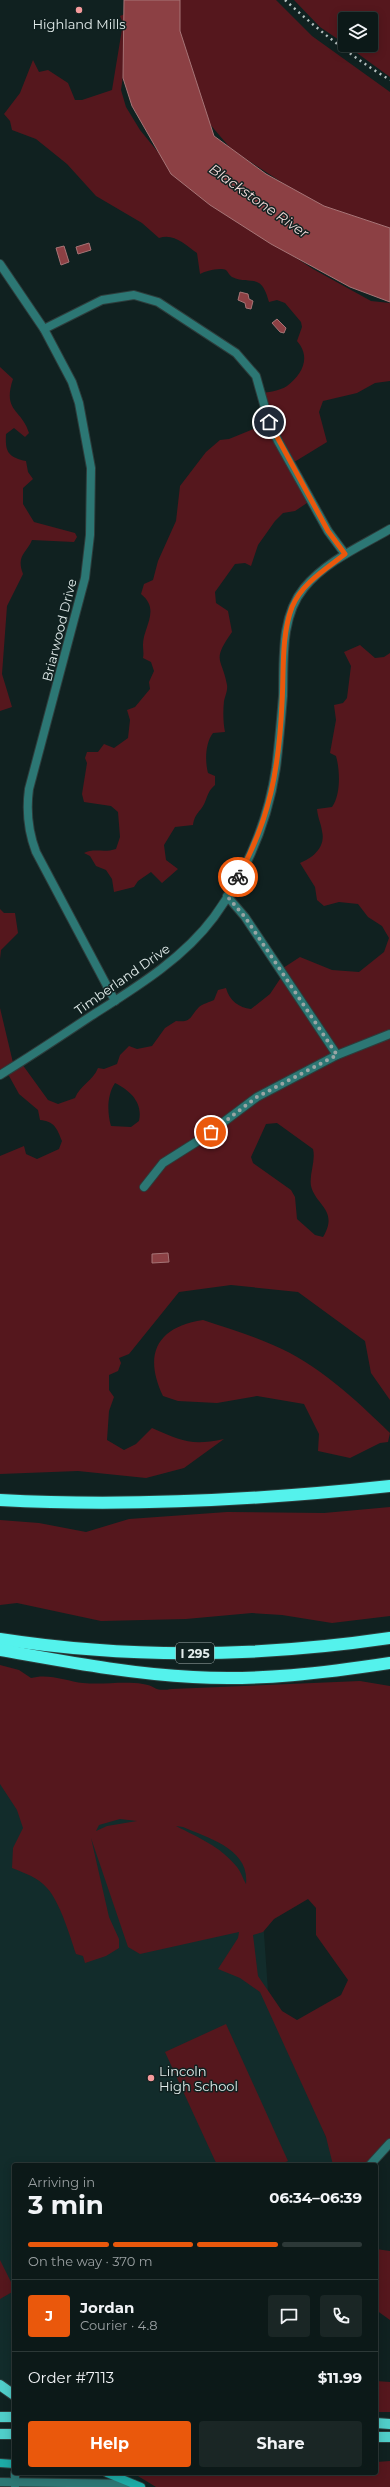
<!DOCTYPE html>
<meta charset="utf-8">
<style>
:root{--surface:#0c1918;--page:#1a2625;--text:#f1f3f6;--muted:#9aa0a2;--line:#2c3837;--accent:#ea580c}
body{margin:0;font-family:Montserrat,sans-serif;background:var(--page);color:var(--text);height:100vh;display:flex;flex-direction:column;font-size:15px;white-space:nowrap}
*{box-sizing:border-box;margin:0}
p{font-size:13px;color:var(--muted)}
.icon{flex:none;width:22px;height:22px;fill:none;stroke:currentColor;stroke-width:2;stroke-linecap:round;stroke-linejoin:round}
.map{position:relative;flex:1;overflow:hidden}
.sheet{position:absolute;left:12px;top:2163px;width:366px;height:312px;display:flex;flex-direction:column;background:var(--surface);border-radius:4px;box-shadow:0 2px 10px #0003,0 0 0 1px var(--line)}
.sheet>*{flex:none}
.tools{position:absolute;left:338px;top:12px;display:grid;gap:8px}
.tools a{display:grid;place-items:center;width:40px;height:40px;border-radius:4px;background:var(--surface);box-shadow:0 2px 10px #0003,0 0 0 1px var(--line);font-size:20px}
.pin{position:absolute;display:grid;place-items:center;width:34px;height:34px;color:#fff;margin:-17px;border:2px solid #fff;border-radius:50%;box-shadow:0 1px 4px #0007}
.courier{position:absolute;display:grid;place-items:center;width:40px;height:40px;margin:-20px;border:3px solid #ea580c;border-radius:50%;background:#fff;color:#222;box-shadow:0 1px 5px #0007}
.head em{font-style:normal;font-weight:700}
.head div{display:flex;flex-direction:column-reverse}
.head{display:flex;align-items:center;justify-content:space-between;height:68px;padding:0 16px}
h1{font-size:26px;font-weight:700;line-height:30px}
.bar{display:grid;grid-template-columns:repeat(4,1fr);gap:6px 4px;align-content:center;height:48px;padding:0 16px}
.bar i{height:5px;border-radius:3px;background:var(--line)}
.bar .active{background:var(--accent)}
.bar p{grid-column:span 4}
.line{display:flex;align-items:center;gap:10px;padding:0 16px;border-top:1px solid var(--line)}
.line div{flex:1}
.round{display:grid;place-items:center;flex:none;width:42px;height:42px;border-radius:4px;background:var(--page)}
.action{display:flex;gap:8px;margin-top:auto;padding:8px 16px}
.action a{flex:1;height:46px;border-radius:4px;background:var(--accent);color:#fff;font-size:16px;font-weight:700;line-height:46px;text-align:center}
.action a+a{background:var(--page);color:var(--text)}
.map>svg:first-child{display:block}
</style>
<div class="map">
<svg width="390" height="2487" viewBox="0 0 390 2487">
<rect width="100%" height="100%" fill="#102120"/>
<path fill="#122c2b" d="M0,1755L120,1812L203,1823L246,1862L262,1905L268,1991L337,2165H14V2390L0,2381Z"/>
<g fill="#55171d" fill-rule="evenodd">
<path d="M175,0H276L312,36L390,92V236L315,204L232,150L208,122L182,60Z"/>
<path d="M294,0H390V77L346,45H371V19H345V44L320,27Z"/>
<path d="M125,14L129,34L121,90L126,107L140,130L184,184L313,269L371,301L390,303V381L375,383L357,393L323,401L319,412L327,442L291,464L310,501L295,511L283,513L275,521L258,545L251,566L245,563L235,564L215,592L216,603L228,611L232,632C211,662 222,657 227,685C228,690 225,696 224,701C223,711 223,722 225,732L213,733C205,743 205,762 208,773L215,776V785C208,791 208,795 205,802C201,812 195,812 193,825L175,827L164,845L166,860L178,869L162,883L151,872L138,881L134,887L114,892L112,879L106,870L96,866L90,856L84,853C93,848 105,853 116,849L120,837L118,812L111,806L84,802L82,794L87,763L85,758L87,752H98L104,744L114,748L128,738L130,720L127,710L135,707L150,689L149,682L154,671L151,662L143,658C144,653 143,650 143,645C143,627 161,610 141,594L144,584L153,580L158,561L176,521L180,486L206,452L220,440L229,439L266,424L259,394C267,392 280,391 287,386C303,374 311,357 297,341L302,327L301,322L285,303L277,300L269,302C261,271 251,286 232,277C230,276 228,272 226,270C220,267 205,271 200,274L197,253C184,244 174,233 159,238L142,223L96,196L67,164L36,139L12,130L10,121L4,114L20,93L33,60L39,72L48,70L68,83L75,100H82L112,90L123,23L120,16Z"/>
<path d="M0,367L13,379C2,412 22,409 29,433L25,437L14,428L6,434C5,452 8,457 26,461L28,472L33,479L23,488V504L34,522L75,533L77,537L74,542L32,540C26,554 16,555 23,574L7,606L2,674L12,707L0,711Z"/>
<path d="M360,645L375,658L384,657L390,653V1400L371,1373L365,1341L298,1292L231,1285L179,1292L129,1354L119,1358L121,1363L118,1371L109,1375V1390L114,1397L109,1411L107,1440L124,1450L136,1444L152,1428C182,1441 191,1446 224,1439L184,1468L146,1478L78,1471L0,1474V1156L24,1146L26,1154L37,1159L59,1149L62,1141C57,1128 54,1121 40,1120L38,1110L19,1094L8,1074L22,1064L48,1100L58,1104L75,1098C80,1085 93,1081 98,1068L104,1069L117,1064L120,1055L129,1046L137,1049L152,1046L165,1028L176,1021C192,1023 190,1016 199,1007C202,1004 210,1002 214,1000L218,990L226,988C229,1000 239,1008 251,1009L270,994L282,976L280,970L300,957L332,970L359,972L384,952L389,938L382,926L368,917L358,904L339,902L324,906L317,900L315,887L300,863C313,858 326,847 322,831C321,823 318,819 317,809L332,807C341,795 340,770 336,756L330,753L336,720L334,705L343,703L347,698L351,666L344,652ZM115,1083C131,1091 143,1103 139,1121L131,1127L111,1126C107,1112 107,1095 115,1083ZM277,1123L313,1149C316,1161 309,1174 311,1186C316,1206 339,1210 323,1237L315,1235L297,1219L295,1197L291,1190L253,1163L251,1157L266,1124Z"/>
<path d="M0,909L4,913H15L18,933L1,950L0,959Z"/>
<path d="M0,1008L14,1067L0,1073Z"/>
<path d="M203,1320C227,1328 250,1335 273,1345C318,1364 355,1399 390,1433L388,1442L380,1443L350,1458L318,1451L319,1434L304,1404L257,1396L217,1403L178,1401L163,1396C143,1354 157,1327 203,1320Z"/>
<path d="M390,1507V1616L332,1623L282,1615L252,1613L186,1619L101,1621L17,1603L0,1605V1520L39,1523L86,1532L129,1519L227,1512L324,1513Z"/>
<path d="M0,1665L19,1670L31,1678C48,1673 67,1681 83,1683C103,1685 123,1681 143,1684C157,1686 153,1692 172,1689L360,1681L390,1686V2144L370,2165H333L326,2137L260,1992L240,1978L218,1969L238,1938L239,1932L140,1954L128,1947L91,1838L109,1917L119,1939V1948L106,1956L85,1963L83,1956L76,1954C70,1936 60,1902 47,1888C38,1877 24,1873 12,1868L13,1848L23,1828L17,1810L0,1784ZM120,1819L137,1821L107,1826L96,1831L99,1825ZM176,1826L183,1827C208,1838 250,1849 246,1884C243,1879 241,1872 237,1867C220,1846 199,1838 176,1826ZM308,1899L316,1908V1935L348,1980L341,1995L297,2020L282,2011L258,1976L253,1935L263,1932L274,1919Z"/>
<path d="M226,2024L288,2161L279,2165H217L165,2052Z"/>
<path d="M376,2249L390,2251V2320L376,2310Z"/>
<path d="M0,2260L14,2288V2291L0,2299Z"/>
<path d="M376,2381L390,2382V2412H376Z"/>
<path d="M390,2461V2487H156L133,2473H376V2462Z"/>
</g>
<g fill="#8c4044" stroke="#a67476">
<path d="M124,0H180V31L214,136L266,174L324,206L390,228V302L350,287L271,244L210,205L171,174L132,106L123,78Z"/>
<path d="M89,243L91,250L78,254L76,247Z"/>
<path d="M64,246L69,262L61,265L56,248Z"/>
<path d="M240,292L248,294L249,299L253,301L251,309L246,308L245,303L238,300Z"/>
<path d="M277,319L286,328L284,333L280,332L272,323Z"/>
<path d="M168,1253L169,1262L152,1263V1254Z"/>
</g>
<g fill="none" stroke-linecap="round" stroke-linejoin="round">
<defs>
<g id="street">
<path d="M0,264L44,329L72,382L79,403L91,468L90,535L85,578L29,789C26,811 28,831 36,852L115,1001"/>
<path d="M44,329L102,300L134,295L158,302L236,353L256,376L269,422L278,441L328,531L345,554"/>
<path d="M227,896L245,917L337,1055"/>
<path d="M0,1075C31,1056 61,1036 91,1016C135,988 183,959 214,917C246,873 268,821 276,768C279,744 281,720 283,696C284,661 280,617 304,588C326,561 361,546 390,529"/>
<path d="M144,1187L163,1163L201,1139L257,1097L337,1055L390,1034"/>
<path d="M370,2165L390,2143"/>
<path d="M15,2473V2486"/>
<path d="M0,2482L133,2484"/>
</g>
<g id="secondary">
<path d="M0,2463L14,2464"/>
<path d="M107,2473L141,2487"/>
</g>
<g id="primary">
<path d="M0,2385L14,2395"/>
<path d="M0,2417H14"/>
<path d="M376,2423L390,2424"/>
<path d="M0,2434H14"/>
<path d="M376,2437H390"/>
</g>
<g id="highway">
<path d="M0,1500C130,1507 260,1500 390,1486"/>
<path d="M0,1639C129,1659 261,1657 390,1638"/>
<path d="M0,1650C63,1661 129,1674 193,1677C258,1681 325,1673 390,1663"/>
</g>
</defs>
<use href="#street" stroke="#2d3d3c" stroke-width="10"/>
<use href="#secondary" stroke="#2d3d3c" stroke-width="10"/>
<use href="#primary" stroke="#2d3d3c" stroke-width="12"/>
<use href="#highway" stroke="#2d3d3c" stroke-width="14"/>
<use href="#street" stroke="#2c7774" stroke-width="8"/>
<use href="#secondary" stroke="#1daba6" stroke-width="8"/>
<use href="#primary" stroke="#50cec9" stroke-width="10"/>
<use href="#highway" stroke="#54f2ec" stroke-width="12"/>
<path stroke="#b4c0bf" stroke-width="2.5" stroke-dasharray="2 4" stroke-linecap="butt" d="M285,0C318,30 352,57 390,80"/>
</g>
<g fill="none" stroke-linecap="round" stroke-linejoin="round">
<path stroke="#98a5a4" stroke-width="4" stroke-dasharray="0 7.2" d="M211,1132L257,1097L337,1055L245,917L227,896L238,877"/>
<path stroke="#ea580c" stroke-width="5" d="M238,877C270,819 279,768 282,703C284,672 281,636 292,607C302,583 326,569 345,554L328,531L269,422"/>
</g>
<g fill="#f59b9c" stroke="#102120" stroke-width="1.5">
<circle cx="79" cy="10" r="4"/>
<circle cx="151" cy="2078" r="4"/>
</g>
<g text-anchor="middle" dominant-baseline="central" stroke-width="3" stroke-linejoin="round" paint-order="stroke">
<rect fill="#102120" stroke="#a3afae" stroke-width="1" x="176" y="1643" width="38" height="20" rx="3"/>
<g font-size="12" font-weight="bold" fill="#e2eceb">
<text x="195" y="1653">I 295</text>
</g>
<g font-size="13" fill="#e2eceb" stroke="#102120">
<text x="79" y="24">Highland Mills</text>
<text x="159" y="2071" text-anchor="start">Lincoln<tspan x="159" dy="15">High School</tspan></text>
</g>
<g font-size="13" fill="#e2eceb" stroke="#102120">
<text transform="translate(59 630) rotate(-76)">Briarwood Drive</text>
<text transform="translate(122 979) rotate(-35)">Timberland Drive</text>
</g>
<g font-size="14" font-style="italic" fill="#efd7d7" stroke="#102120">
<text transform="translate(259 201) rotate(35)">Blackstone River</text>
</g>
</g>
</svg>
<div class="tools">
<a><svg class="icon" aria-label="layers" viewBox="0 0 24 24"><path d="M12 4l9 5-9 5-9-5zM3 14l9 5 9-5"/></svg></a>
</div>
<div class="pin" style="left:211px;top:1132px;background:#ea580c"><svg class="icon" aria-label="bag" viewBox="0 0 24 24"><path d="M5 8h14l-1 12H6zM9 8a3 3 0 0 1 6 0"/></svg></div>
<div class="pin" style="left:269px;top:422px;background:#1f2937"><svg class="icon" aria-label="home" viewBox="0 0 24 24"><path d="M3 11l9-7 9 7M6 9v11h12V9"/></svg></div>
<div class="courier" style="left:238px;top:877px"><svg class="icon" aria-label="bike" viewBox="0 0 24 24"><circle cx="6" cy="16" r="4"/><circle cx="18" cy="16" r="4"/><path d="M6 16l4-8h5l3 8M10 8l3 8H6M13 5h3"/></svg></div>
<section class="sheet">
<div class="head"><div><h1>3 min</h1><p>Arriving in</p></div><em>06:34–06:39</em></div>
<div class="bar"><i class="active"></i><i class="active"></i><i class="active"></i><i></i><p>On the way · 370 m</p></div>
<div class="line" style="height:72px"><b class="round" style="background:var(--accent);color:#fff">J</b><div><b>Jordan</b><p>Courier · 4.8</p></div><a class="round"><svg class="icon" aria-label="chat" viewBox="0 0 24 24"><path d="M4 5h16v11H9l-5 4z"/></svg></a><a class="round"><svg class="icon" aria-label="phone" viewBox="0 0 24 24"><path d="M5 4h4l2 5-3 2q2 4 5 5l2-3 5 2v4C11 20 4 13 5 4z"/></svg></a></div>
<div class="line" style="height:52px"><div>Order #7113</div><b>$11.99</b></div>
<div class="action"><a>Help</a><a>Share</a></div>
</section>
</div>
